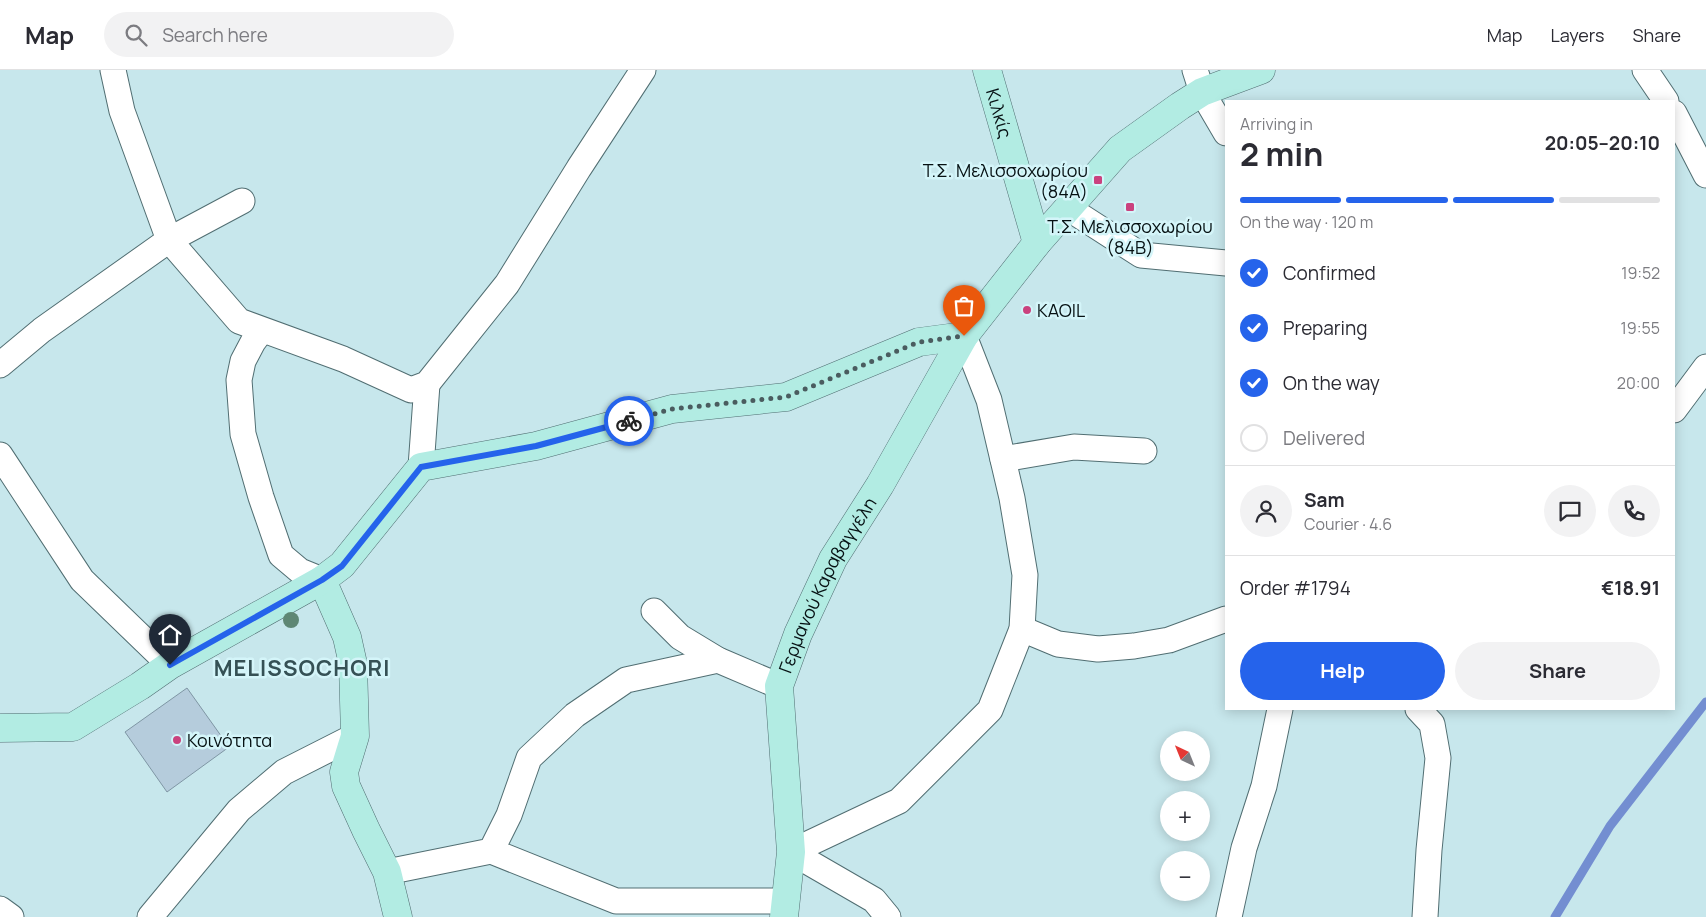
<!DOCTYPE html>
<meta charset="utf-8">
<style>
:root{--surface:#fff;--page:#f2f2f3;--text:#2b2b33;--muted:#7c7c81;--line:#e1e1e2;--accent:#2563eb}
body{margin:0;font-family:Manrope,sans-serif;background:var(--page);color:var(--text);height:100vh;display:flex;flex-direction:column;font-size:19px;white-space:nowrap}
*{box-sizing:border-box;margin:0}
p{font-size:16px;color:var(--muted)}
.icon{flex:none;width:28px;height:28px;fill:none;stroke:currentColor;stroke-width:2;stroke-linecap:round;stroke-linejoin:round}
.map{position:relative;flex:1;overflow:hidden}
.sheet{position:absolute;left:1225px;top:30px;width:450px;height:610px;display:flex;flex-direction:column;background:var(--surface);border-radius:0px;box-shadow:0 2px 12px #0003}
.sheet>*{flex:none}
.needle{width:32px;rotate:317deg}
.buttons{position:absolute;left:1160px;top:661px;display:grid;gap:10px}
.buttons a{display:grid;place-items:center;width:50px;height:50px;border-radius:50%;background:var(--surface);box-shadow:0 2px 12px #0003;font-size:25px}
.pin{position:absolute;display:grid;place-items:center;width:42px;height:42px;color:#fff;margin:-51px -21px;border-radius:50% 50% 50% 0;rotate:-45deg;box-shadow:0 0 5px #0007}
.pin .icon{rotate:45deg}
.courier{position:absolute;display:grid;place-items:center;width:50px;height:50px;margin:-25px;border:4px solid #2563eb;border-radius:50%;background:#fff;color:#222;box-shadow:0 1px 6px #0007}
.summary em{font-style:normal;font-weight:700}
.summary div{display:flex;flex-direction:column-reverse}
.summary{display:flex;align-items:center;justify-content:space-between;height:85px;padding:0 15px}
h1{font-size:32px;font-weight:700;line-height:38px}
.bar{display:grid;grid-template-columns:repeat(4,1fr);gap:8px 5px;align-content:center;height:60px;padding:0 15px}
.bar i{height:6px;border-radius:4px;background:var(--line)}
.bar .on{background:var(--accent)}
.bar p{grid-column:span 4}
.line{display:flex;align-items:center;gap:12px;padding:0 15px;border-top:1px solid var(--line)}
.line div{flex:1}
.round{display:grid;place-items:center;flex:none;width:52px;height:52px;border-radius:26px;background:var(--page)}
ol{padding:0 15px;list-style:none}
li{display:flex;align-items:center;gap:15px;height:55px}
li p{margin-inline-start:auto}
li .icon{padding:5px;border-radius:50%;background:var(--accent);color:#fff;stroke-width:4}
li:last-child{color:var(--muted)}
li i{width:28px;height:28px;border:2px solid var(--line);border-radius:50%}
.primary-button{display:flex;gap:10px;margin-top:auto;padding:10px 15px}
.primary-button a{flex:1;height:58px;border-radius:30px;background:var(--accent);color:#fff;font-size:20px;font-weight:700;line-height:58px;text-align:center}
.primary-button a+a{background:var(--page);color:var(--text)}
header{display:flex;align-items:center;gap:30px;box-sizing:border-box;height:70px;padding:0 25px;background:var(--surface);border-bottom:1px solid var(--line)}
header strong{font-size:24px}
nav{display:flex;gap:28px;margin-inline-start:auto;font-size:18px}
.search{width:350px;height:45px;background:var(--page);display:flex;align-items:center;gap:12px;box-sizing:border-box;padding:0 18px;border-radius:28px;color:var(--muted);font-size:19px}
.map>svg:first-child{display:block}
</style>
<header>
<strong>Map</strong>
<div class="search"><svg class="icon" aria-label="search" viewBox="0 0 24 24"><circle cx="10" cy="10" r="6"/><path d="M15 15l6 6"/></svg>Search here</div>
<nav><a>Map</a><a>Layers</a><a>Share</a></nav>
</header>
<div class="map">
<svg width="1706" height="847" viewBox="0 0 1706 847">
<rect width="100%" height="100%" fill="#c7e7ec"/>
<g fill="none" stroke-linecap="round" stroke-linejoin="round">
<path stroke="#738ed1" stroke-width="9" d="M1555,847L1610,756L1706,632"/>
</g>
<path fill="#b5ccdc" stroke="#7f96a4" d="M187,618L229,677L167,722L125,662Z"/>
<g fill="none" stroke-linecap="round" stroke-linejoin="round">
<defs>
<g id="street">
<path d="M113,0L122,41L169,170L239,251L343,289L411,320L427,314L507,214L579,98L643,0"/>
<path d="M1195,0L1202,22L1226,63"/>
<path d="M1645,0L1666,31"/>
<path d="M1674,43L1706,105"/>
<path d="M1068,138L1141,185L1226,193"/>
<path d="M262,260L253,272L243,291L239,310L243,364L261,427L281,485L300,501L322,510"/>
<path d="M0,295L42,260L169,170L242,131"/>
<path d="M1674,340L1706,297"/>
<path d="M0,385L82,510L170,595"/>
<path d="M1003,389L1074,377L1144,381"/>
<path d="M421,397L427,314"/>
<path d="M654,541L680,567L718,590L779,616"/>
<path d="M1022,559L1058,574L1098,579L1134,576L1169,570L1226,549"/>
<path d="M1418,639L1432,654L1438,688L1429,780L1425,847"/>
<path d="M491,781L616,831H786"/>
<path d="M791,782L899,731L990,640L1022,559L1025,505L1012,428L989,330L964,266"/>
<path d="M791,782L874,830L888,847"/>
<path d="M387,802L491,781L509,745L529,688L575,645L626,610L718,590"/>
<path d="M0,839L11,847"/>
<path d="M150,847L239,740L284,702L355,666"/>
<path d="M1229,847L1244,778L1264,716L1280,639"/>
</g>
<g id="secondary">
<path id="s1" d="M987,0L1037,173"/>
<path d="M322,510L347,567L353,594L355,666L344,702L346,716L366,760L387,802L398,847"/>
<path d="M0,658L73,657L140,616L170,595L322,510L342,495L421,397L536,376L672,339L786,327L919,272L964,266"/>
<path id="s2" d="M784,847L791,782L779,616L798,564L833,489L880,415L964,266L1037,173L1120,79L1180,36L1202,22L1261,0"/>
</g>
</defs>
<use href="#street" stroke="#516e72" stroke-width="27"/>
<use href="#secondary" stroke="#516e72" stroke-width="29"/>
<use href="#street" stroke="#fff" stroke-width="25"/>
<use href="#secondary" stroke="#b2ece3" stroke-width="28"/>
</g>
<circle fill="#5e8774" cx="291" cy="550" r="8"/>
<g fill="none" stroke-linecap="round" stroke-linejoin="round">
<path stroke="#4a5c5f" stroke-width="5" stroke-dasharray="0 9" d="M629,351L672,339L786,327L919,272L964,266"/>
<path stroke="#2563eb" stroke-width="6" d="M170,595L322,510L342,496L421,397L536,376L629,351"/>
</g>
<g fill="#ca427e" stroke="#d4f5f9" stroke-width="2">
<rect x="1093" y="105" width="10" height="10" rx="2.5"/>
<rect x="1125" y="132" width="10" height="10" rx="2.5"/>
<circle cx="1027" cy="240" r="5"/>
<circle cx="177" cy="670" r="5"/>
</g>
<g text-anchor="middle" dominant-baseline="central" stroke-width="5" stroke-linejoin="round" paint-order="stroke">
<g font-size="18" fill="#061113" stroke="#d4f5f9">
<text stroke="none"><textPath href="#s1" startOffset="45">Κιλκίς</textPath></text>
<text stroke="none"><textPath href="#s2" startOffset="344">Γερμανού Καραβαγγέλη</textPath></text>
</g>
<g font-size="18" fill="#061113" stroke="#d4f5f9" text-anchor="start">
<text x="1088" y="100" text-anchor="end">Τ.Σ. Μελισσοχωρίου<tspan x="1088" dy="21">(84Α)</tspan></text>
<text x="1130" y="156" text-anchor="middle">Τ.Σ. Μελισσοχωρίου<tspan x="1130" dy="21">(84Β)</tspan></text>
<text x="1037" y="240">KAOIL</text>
<text x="187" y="670">Κοινότητα</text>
</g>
<g font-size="22" font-weight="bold" letter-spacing="1" fill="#355155" stroke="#d4f5f9">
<text x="302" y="598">MELISSOCHORI</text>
</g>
</g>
</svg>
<div class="buttons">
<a><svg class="needle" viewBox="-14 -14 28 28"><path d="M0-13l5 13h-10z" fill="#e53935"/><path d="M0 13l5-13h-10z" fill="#7c7c81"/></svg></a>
<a>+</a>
<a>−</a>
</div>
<div class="pin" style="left:964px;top:266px;background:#ea580c"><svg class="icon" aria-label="bag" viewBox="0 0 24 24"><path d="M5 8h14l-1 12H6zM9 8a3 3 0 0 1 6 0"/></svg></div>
<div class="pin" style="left:170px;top:595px;background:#1f2937"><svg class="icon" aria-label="home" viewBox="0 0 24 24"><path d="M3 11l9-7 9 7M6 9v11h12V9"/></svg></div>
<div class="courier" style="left:629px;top:351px"><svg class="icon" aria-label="bike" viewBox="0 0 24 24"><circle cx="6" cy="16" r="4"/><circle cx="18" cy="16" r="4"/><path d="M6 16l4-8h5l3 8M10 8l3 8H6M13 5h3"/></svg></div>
<section class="sheet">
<div class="summary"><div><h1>2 min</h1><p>Arriving in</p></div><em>20:05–20:10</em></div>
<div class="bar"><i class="on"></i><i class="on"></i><i class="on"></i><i></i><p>On the way · 120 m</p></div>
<ol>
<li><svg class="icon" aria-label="check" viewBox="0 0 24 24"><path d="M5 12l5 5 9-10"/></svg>Confirmed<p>19:52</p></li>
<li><svg class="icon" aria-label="check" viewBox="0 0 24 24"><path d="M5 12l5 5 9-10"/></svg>Preparing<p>19:55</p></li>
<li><svg class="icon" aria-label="check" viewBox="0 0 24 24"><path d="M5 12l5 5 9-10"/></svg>On the way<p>20:00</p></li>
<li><i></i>Delivered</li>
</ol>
<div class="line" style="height:90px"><a class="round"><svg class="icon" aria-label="person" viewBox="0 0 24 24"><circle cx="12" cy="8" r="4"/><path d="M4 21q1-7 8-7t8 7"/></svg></a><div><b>Sam</b><p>Courier · 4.6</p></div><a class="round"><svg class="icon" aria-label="chat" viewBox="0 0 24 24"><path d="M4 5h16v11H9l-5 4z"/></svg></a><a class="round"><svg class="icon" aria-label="phone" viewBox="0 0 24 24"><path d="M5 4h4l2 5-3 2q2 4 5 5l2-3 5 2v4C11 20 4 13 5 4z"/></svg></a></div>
<div class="line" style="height:65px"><div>Order #1794</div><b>€18.91</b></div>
<div class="primary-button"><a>Help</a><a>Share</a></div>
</section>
</div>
